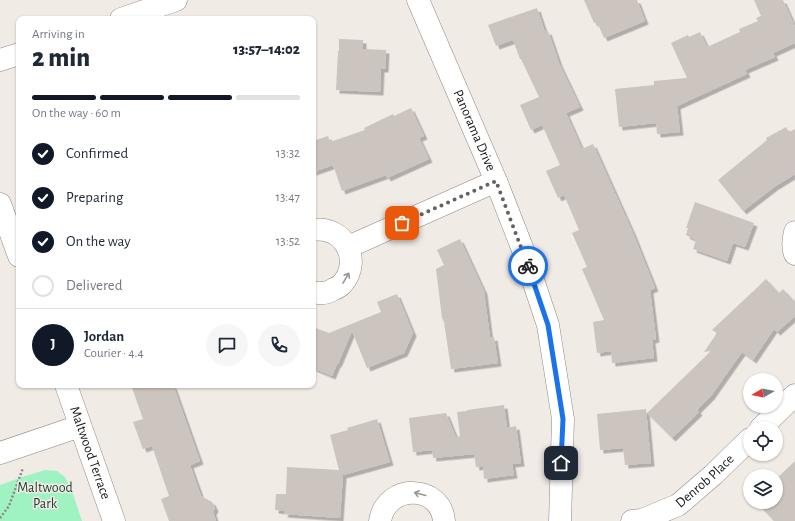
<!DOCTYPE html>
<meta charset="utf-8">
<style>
:root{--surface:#fff;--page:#f6f6f7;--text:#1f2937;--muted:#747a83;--line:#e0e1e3;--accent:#111827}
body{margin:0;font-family:"Alegreya Sans",sans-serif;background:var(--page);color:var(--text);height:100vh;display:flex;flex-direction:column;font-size:15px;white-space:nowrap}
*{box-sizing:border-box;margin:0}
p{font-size:13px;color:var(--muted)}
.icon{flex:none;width:22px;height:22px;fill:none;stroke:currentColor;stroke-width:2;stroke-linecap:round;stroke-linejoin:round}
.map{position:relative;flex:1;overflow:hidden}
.panel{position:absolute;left:16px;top:16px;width:300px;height:372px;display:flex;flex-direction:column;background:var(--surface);border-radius:8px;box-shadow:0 1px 3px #0004}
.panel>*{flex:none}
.needle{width:26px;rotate:261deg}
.tools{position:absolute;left:743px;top:373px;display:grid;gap:8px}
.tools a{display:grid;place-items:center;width:40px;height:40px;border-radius:50%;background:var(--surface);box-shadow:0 1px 3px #0004;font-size:20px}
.pin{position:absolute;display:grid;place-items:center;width:34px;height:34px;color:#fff;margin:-17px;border-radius:8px;box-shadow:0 2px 6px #0006}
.courier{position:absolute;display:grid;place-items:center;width:40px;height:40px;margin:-20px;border:3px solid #1a73e8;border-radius:50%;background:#fff;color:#222;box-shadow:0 1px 5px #0007}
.headline em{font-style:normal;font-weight:800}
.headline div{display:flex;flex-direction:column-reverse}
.headline{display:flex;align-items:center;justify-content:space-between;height:68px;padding:0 16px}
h1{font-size:26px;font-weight:800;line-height:30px}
.bar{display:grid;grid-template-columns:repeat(4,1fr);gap:6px 4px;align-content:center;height:48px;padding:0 16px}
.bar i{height:5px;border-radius:3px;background:var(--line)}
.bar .active{background:var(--accent)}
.bar p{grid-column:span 4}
.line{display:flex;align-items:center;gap:10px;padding:0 16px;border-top:1px solid var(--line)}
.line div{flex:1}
.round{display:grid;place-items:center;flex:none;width:42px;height:42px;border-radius:21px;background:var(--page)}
ol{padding:0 16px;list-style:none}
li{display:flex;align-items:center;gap:12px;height:44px}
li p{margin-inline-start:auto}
li .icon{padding:4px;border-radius:50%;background:var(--accent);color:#fff;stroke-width:4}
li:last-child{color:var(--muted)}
li i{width:22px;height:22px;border:2px solid var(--line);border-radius:50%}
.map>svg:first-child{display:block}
</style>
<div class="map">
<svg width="795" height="521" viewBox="0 0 795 521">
<defs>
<filter id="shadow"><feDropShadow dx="3.5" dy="3.5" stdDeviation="0" flood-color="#0004"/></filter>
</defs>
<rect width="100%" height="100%" fill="#f1ebe6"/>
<path fill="#9ff2c1" d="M45,470L57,471L65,477L71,488L82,521H0V485L22,477Z"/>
<g fill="#cbc4bf" filter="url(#shadow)">
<path d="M584,0H637L645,21L604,38L597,22L594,23Z"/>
<path d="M754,0H783L795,27V43L773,53L775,57L745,70L747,74L677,106L680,132L657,134L656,123L619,127L615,89L654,85V81L687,78L671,43L688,35L689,37L700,32L707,47L740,32L739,29L758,21L756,18L761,16Z"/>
<path d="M537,8L545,32L548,31L559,63L580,107L566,113L582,149L593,144L633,233L655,288L650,290L656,339L652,340L654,358L612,363L611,351L597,353L593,322L604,320L582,269L587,267L572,233L579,230L564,195L558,198L546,171L560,165L542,125L531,130L520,105L539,97L521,59H520L513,40L496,46L488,25Z"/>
<path d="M339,39L363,40V49L386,50L385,69H381L380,92L336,90L338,51H339Z"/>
<path d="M411,108L424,136L419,138L429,159L387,178L386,175L342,191L333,165L313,172V141L328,136L330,142L365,130L364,128L393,114L394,116Z"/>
<path d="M786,127L789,132L795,129V174L774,187L743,211L718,180L767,140L766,138Z"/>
<path d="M695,202L754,223L745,247L733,243L727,261L693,249L696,240L686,235L688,228H686Z"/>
<path d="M460,239L484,291L490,338L494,337L498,363L451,369L444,322L442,318L436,269L444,265L437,250Z"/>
<path d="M766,279L779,293L783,289L795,302V316L777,332L774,329L753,360L742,352L711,396L697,410L699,412L672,438L647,413L711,351L704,352L717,333L712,330Z"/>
<path d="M397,294L413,333L404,353L367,368L352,331L338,364H337L332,376L313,368V327L329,333L381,312L377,302Z"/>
<path d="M131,385H173L200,461L190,465L201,496L212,502L215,508L213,512L216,521H169L161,499L169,496L152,446L143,449L133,422L143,419Z"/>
<path d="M504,405L507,428L516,426L521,463L512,464L514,475L484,479L483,466L476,467L474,454L433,458L432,450L413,452L409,418L446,413L456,438L460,436L457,412L467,411V410Z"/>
<path d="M646,409L651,463L625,465L623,448L600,450L597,414Z"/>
<path d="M377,419L390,462L343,475L340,518L284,514L285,511L275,510L276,494H286L287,467L339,470L330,435L348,430L347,428Z"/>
<path d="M795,461V521H774L756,502H776V479Z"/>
</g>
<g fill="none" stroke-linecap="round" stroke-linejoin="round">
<defs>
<g id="minor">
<path id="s1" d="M418,0L496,181L523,250L548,325L563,419L560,521"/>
<path d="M121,19L176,0"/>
<path d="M0,60L19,54"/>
<path d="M0,204L19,256"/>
<path d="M313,230C344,225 363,261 342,284C340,286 337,288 334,289C328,293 320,294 313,292"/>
<path d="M795,232C793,240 792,247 795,254"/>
<path d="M348,247L496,181"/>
<path id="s2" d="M66,385L114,521"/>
<path d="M761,428L795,395"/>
<path d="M0,453L80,426"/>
<path d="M380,521C386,483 441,484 444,521"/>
<path id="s3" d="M632,521L642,520L678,505L713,475L750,439"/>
</g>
</defs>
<use href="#minor" stroke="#8e8883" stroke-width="23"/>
<path stroke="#8e8986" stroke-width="2.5" stroke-dasharray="2 2" stroke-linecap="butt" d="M0,518L9,506L23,468"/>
<use href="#minor" stroke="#fff" stroke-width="22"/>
</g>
<defs><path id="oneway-shaft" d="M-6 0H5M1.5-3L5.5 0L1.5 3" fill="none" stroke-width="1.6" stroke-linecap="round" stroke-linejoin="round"/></defs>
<g stroke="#989796">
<use href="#oneway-shaft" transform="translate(346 278) rotate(-60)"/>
<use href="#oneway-shaft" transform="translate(420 494) rotate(-165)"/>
</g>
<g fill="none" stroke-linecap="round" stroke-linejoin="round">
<path stroke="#65615f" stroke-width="4" stroke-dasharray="0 7.2" d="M402,223L496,181L528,266"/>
<path stroke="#1a73e8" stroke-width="5" d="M528,266L548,325L563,419L561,463"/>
</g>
<g text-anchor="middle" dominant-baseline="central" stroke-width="3" stroke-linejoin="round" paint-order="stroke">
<g font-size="14" fill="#1a1716" stroke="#f1ebe6">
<text stroke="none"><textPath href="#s1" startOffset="142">Panorama Drive</textPath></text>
<text stroke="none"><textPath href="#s2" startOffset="72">Maltwood Terrace</textPath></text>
<text stroke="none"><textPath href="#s3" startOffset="85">Denrob Place</textPath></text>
</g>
<g font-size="14" fill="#173d29" stroke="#f1ebe6">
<text x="45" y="488">Maltwood<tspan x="45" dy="16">Park</tspan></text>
</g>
</g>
</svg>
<div class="tools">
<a><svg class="needle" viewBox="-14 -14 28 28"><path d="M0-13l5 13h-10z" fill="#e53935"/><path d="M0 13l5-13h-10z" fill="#747a83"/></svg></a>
<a><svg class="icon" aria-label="locate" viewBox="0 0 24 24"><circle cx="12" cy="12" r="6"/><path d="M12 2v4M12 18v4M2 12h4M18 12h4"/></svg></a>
<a><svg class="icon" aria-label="layers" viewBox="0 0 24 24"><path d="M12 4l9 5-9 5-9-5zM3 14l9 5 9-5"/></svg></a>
</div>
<div class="pin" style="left:402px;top:223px;background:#ea580c"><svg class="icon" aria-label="bag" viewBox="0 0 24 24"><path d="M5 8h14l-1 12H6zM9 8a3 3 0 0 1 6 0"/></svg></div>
<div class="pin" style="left:561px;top:463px;background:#1f2937"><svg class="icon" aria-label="home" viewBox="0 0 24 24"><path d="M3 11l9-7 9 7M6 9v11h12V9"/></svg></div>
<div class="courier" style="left:528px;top:266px"><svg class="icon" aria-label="bike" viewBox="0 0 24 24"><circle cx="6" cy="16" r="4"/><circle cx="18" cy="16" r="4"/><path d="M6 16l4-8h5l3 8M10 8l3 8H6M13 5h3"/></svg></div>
<section class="panel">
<div class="headline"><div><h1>2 min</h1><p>Arriving in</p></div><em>13:57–14:02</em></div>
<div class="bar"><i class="active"></i><i class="active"></i><i class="active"></i><i></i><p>On the way · 60 m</p></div>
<ol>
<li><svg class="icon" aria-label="check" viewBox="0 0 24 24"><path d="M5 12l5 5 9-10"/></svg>Confirmed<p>13:32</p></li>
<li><svg class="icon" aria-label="check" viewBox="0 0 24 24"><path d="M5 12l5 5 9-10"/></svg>Preparing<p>13:47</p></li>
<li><svg class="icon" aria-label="check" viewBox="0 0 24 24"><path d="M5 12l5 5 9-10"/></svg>On the way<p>13:52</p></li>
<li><i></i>Delivered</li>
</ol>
<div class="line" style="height:72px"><b class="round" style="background:var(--accent);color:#fff">J</b><div><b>Jordan</b><p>Courier · 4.4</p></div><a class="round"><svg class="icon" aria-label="chat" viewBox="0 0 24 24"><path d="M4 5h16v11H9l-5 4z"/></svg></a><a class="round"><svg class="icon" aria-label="phone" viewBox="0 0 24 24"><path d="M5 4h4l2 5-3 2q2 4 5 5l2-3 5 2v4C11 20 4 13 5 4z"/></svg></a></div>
</section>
</div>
